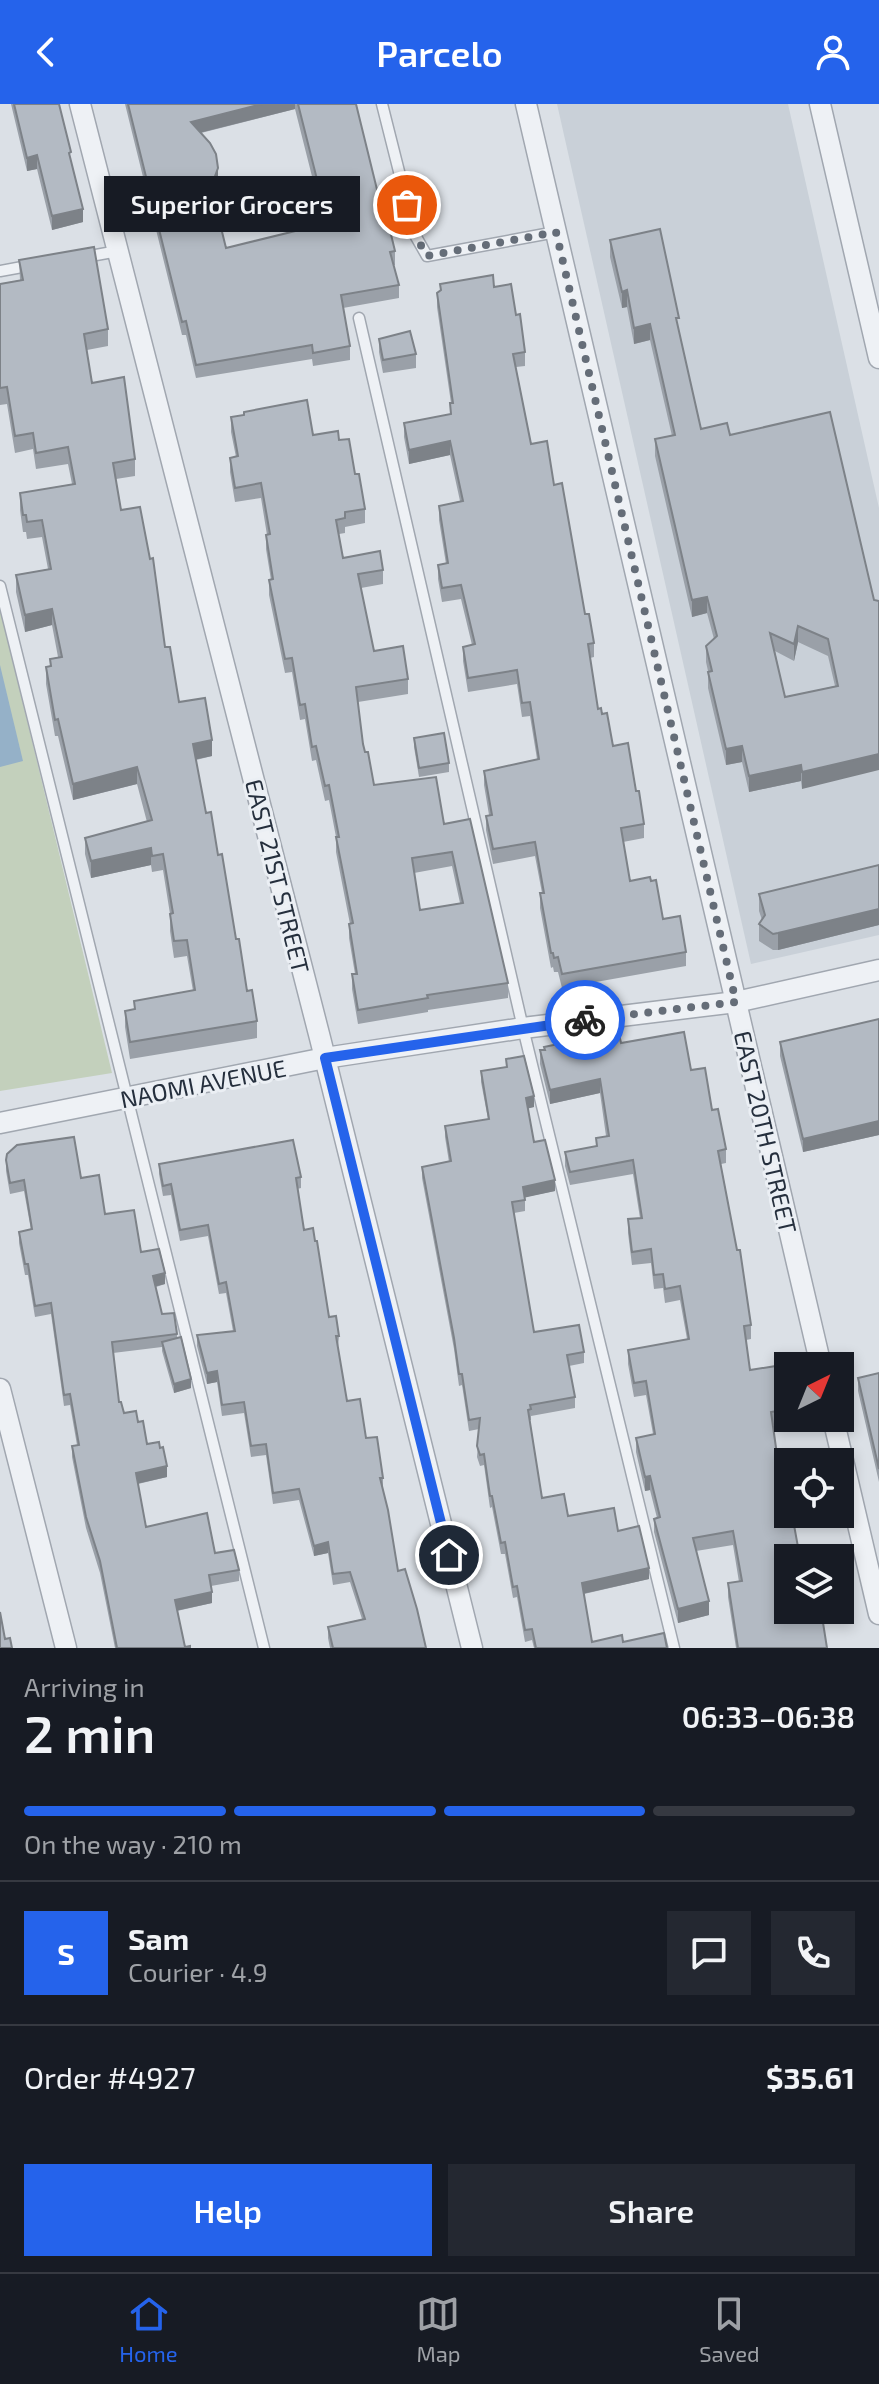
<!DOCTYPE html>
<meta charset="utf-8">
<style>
:root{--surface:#171b24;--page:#242831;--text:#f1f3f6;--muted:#9ea1a6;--line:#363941;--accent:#2563eb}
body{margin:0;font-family:"Exo 2",sans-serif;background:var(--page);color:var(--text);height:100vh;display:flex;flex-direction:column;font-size:30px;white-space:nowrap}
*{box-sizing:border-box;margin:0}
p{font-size:26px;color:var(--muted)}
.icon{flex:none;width:44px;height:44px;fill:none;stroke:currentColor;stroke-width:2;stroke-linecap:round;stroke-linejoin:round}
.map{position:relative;height:1544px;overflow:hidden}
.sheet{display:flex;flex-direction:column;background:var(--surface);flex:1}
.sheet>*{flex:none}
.needle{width:52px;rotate:43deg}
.controls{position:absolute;left:774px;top:1248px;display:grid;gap:16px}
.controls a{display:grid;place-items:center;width:80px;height:80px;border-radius:0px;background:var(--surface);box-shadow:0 4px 12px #0003;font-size:40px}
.pin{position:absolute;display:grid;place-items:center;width:68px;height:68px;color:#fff;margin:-34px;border:4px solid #fff;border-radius:50%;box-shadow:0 2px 8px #0007}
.courier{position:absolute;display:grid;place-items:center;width:80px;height:80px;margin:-40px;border:6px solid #2563eb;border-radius:50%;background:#fff;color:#222;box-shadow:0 2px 10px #0007}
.bubble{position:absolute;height:56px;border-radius:0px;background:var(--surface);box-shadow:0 4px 12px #0003;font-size:26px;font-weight:600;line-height:56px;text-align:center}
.headline em{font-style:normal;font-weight:600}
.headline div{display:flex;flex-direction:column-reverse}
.headline{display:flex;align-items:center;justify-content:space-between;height:136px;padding:0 24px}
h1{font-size:52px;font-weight:600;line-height:60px}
.bar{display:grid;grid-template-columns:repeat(4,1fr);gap:12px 8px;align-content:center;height:96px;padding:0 24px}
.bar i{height:10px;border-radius:6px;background:var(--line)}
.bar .current{background:var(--accent)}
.bar p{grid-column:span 4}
.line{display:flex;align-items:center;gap:20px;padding:0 24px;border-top:2px solid var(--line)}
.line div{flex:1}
.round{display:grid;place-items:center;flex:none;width:84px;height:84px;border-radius:0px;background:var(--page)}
.action{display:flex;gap:16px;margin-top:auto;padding:16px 24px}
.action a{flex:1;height:92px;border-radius:0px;background:var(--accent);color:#fff;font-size:32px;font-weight:600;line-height:92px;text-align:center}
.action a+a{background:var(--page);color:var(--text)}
header{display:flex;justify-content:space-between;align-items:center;height:104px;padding:0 24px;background:var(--accent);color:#fff;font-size:36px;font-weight:600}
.dock{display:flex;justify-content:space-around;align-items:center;height:112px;border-top:2px solid var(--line);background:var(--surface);font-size:22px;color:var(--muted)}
.dock a{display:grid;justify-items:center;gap:4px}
.dock .current{color:var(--accent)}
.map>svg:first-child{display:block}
</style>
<header><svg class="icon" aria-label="back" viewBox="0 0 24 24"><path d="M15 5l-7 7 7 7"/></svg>Parcelo<svg class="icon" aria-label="person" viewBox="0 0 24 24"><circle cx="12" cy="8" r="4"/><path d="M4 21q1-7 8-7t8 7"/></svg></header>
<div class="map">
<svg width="879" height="1544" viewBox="0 0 879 1544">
<rect width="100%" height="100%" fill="#dbe0e6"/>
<path fill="#c9d0d8" d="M557,0H788L879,404V831L751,860Z"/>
<path fill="#c3d0bc" d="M0,504L112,969L0,987Z"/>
<path fill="#95b1c8" d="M0,561L23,657L0,663Z"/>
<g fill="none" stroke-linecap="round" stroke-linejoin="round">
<defs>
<g id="lane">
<path d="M382,0L415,131L427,152L556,128"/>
<path d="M85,153L118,147"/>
<path d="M0,167L33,161"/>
<path d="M359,214L523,924L674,1544"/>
<path d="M0,482L264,1544"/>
</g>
<g id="street">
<path d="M80,0L320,934L472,1544"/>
<path d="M526,0L821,1262"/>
<path d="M820,0L879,254"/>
<path d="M0,1019L325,954L523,924L736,898L879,866"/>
<path d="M0,1285L66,1544"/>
<path d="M833,1314L879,1510"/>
</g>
</defs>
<use href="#lane" stroke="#a1a7b0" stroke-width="13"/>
<use href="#street" stroke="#a1a7b0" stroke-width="23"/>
<use href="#lane" stroke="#eef1f5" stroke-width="10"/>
<use href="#street" stroke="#eef1f5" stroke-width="20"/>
</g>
<g fill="#9aa0a8" fill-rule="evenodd">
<path d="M11,0H59L83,118L52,126L37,65L27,67Z"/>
<path d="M125,0H356L384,114L395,147V161H394L399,181V194L343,204L350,242V256L313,262L312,255L196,274L186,231H182ZM295,5L324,120L226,144L213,91L218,77L201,29Z"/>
<path d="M610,136L679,229L701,325L730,331L874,496L802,685L801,677L749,688L742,658L726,661L708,584V567L706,558V542L714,535L707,509L692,513L655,352V335L672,332L650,236L634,240L627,203L622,204L610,153ZM798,538L828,552L835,582L785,593L775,547L794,557Z"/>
<path d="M19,156L108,225V242L87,246L92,279L135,355V372L116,375L121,406L165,543L179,598L212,652L196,656L206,709L218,751L247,887L257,917V934L130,955L125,923V907L134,905V897L193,887L187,852L174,854L170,827V810L163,766L152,768L151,761L91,774L85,750V734L147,718L137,680L73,696L58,632H55L46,580V563H50V555L58,553L52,521L25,528L16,488V471L48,465L42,433L27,435L26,428H23L20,406V389L72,380L68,360L36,365L33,345L15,349L7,300L0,301V180L20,176Z"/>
<path d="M440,180L494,183L516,211L525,248V262L516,263L531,340L554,381L585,510L594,539V553L590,554L598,605L613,642L636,687L644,720V734L623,738L630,777L663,815L686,848V862L562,884L558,868H554L553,863L551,864L540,804V789H542L535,752L493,760L486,726V712L489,711L484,681V667L537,655L530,612L522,613L517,580L468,588L463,557V543L472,541L461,495L442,498L438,475V461L446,460L439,416V402L460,397L450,351L409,360L404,333V319L450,310V299H451L437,203V189L440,187Z"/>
<path d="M379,235L416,250V264L383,269L379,248Z"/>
<path d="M231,313L339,336L355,370L365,405V419L345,423V429L339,430L343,454L383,466V480L361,484L374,547L408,575V590L358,598L363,640L374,681L444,720L508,879V894L428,906V908L358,920L352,885V870H355L349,834V820H350L336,748V733L329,696L325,697L316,656L312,657L305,615L300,616L292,568L285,569L269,491V476H271L266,445V431H267L261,394L235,398L230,368V354L236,353L231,328ZM452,762L460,799L420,806L414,769Z"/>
<path d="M414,634L449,659V668L419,673L414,643Z"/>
<path d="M879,761V821L778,846H773L759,837V820L762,816L759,807V790Z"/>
<path d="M879,915V1031L803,1048L780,952V938Z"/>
<path d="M621,939L691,966L712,1006L726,1045V1059L721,1060L751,1221V1235L746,1236L750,1266L783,1306V1320L773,1321L788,1454L827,1544H736L728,1493V1479L739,1478L733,1441L696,1447L709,1511L678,1519L654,1428V1415L657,1414L650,1386L645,1387L636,1348V1334L653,1330L646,1291L634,1293L628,1260V1246L687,1235L680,1196L665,1199L663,1184L654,1185L651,1159L632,1161L628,1129V1115L640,1114L633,1070L570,1081L565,1062V1048L596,1042V1034L606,1032L600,989L550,1000L540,960V946Z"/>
<path d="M506,955L534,1003L528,1004L534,1038L555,1087L525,1093V1107L514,1109L534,1228L584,1248V1259L569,1262L575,1293V1304L531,1312V1316H530L542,1394L568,1412L618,1427L649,1475L584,1490L592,1538H623L667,1544H534L532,1536L525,1538L517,1493L513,1494L505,1450H501L492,1403L490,1404L484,1361L480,1362L477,1353L479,1325L469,1327L462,1281L459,1282L454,1245L422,1074V1063L449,1058L445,1033V1022L488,1015L481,978V967L506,963Z"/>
<path d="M6,1056L81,1074L105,1110L141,1148L165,1180L156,1183L162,1210L177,1230V1234L191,1284L174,1289L162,1247V1243L113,1249L119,1298L124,1309L138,1318L147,1340L167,1373L138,1380L146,1423L215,1449L239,1466V1477L211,1482L212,1499L177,1507L185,1543L190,1544H115L100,1469L86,1424L72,1353V1342L77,1341L70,1301L64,1302L51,1210L35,1213L28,1171H25L19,1139V1128L31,1126L24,1087L10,1090L6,1067Z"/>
<path d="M159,1060L301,1073V1084L297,1085L304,1126L329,1213L339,1232L338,1243L347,1297L366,1334L383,1374V1385L398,1467L426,1544H330L328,1534V1523L362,1515L350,1478L333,1481L328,1449L314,1452L299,1396L273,1400L266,1351L251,1353L244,1309L222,1312L217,1278L207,1280L197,1242V1231L233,1227L226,1189L219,1190L208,1132L180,1137L171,1091L163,1092L159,1070Z"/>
<path d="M879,1269V1378L858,1287V1274Z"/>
</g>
<g fill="#7d8288">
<path d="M262,0H295V5L191,31V18Z"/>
<path d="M37,51V65L27,67V54Z"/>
<path d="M218,64V77L211,96V83Z"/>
<path d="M83,105V118L52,126V112Z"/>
<path d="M627,186V203L622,204V188Z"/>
<path d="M650,220V236L634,240V224Z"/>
<path d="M450,337V351L409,360V346Z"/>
<path d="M707,493V509L692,513V496Z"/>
<path d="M52,505V521L25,528V511Z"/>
<path d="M798,522V538L794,557V540Z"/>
<path d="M212,636V652L193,656V640Z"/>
<path d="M742,642V658L726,661V645Z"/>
<path d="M879,650V666L802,685V668Z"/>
<path d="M801,661V677L749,688V672Z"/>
<path d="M137,663V680L73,696V680Z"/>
<path d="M151,744V761L91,774V757Z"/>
<path d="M879,805V821L778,846V829Z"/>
<path d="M600,975V989L550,1000V986Z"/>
<path d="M534,992V1003L526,1005V994Z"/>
<path d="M879,1017V1031L803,1048V1035Z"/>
<path d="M555,1076V1087L523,1094V1083Z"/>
<path d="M165,1169V1180L153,1183V1172Z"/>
<path d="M217,1267V1278L207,1280V1269Z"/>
<path d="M191,1275V1284L174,1289V1280Z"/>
<path d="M167,1362V1373L136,1380V1369Z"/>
<path d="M650,1372V1386L645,1387V1373Z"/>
<path d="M328,1438V1449L314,1452V1442Z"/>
<path d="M649,1464V1475L582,1490V1479Z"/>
<path d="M212,1488V1499L175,1507V1496Z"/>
<path d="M709,1497V1511L678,1519V1505Z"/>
</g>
<g fill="#b3bac3" stroke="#7d8288" stroke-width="2" fill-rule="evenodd">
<path d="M14,0H59L71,48L69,49L83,105L52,112L37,51L27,54Z"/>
<path d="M128,0H262L191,18L210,39L216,50L218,64L211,83L226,144L328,119L298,0H356L384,114H387L395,147L390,148L399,181L341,191L350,242L313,249L312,241L196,261L186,217L182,218Z"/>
<path d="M660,125L679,214H676L701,325L727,319L730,331L830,308L874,496L879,497V650L802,668L801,661L749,672L742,642L726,645L708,568L712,567L706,542L717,532L707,493L692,496L655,335L675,331L650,220L634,224L627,186L622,188L610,136ZM798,522L828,535L838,582L785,593L770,529L794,540Z"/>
<path d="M94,143L108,225L84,230L92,279L124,273L135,355L113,359L121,406L140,403L150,455L153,454L165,543H170L179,598L205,594L212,636L193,640L206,709L211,708L218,751L222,750L236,835H239L247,887L252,886L257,917L130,938L125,907L135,905L134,897L195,886L187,836L174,837L170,810L173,809L163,750L152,752L151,744L91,757L85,734L152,716L137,663L73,680L58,615L55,616L46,563L51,562L50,555L62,553L52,505L25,511L16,471L51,465L42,416L27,418L26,411H23L20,389L75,380L68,343L36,349L33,329L15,332L7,283L0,284V180L23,176L19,156Z"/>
<path d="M493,171L494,183L511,180L516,211L520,210L525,248L513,250L531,340L547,337L554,381L562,379L585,510H589L594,539L588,540L598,605L601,604L602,610L607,609L613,642L628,639L636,687H639L644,720L621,724L630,777L650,773L651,777L656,776L663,815L680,812L686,848L562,870L558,853L554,854L553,849H551L540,789H544L535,738L493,745L486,712L492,711L484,667L539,655L530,598L522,599L517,566L468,574L463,543L475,540L461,481L442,484L438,461L448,459L439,402L463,397L450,337L409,346L404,319L451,310L450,299H453L437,189L441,186L440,180Z"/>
<path d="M410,227L416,250L383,256L379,235Z"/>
<path d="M307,296L313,331L338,327L339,336L349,335L355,370H359L365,405L345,408V414L336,416L343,454L380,447L383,466L358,470L374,547L403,542L408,575L356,583L363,640L365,648H368L374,681L436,673L444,720L470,715L508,879L427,891L428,894L358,906L352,870H357L349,820L353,819L336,733H339L329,681L325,682L316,642L312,643L305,600L300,601L292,554L285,555L269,476L273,475L266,431L270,430L261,379L235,384L230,354L238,352L231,313L244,311V308ZM452,748L463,799L420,806L412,754Z"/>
<path d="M444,629L449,659L419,664L414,634Z"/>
<path d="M879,761V805L778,829L773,830L759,820L765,811L759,790Z"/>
<path d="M879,915V1017L803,1035L780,938Z"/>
<path d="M684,928L691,966L705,964L712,1006L718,1005L726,1045L718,1047L737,1146H740L751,1221L744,1222L750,1266L776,1262L783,1306L771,1308L778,1358H782L788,1390V1410H792L800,1454H788V1506H821L827,1544H738L728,1479L742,1477L733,1427L693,1434L709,1497L678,1505L654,1415L660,1413L650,1372L645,1373L636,1334L655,1330L646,1277L634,1279L628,1246L689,1235L680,1182L665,1185L663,1170L654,1171L651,1145L632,1148L628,1115L642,1114L633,1056L570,1068L565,1048L597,1042L596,1034L609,1032L600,975L550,986L540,946H545L544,943L563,939L619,930L621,939Z"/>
<path d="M524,952L534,992L526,994L534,1038L545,1036L555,1076L523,1083L525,1096L512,1098L534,1228L579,1221L584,1248L567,1251L575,1293L530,1301L531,1305L528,1306L542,1394L564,1390L568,1412L614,1404L618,1427L639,1422L649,1464L582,1479L592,1538L622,1531L623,1538L664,1529L667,1544H536L532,1525L525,1526L517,1482L513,1483L505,1438L501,1439L492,1392H490L484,1350L480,1351L477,1342L480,1314L469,1316L462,1270H459L454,1234L422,1063L451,1057L445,1022L489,1015L481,967L507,963L506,955Z"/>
<path d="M74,1033L81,1074L99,1071L105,1110L134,1106L141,1148L159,1145L165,1169L153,1172L162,1210L174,1209L177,1230L112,1238L119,1298H121L124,1309L136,1307L138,1318L143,1317L147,1340L159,1338L160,1344L163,1343L167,1362L136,1369L146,1423L207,1409L215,1449L234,1446L239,1466L209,1471L212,1488L175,1496L185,1543L190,1542V1544H117L100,1457L86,1413L72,1342L79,1341L70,1290L64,1291L51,1199L35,1202L28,1160H25L19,1128L32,1125L24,1076L10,1079L6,1056L7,1050L17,1041Z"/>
<path d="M293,1036L301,1073L296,1074L304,1126L313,1124L315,1137H317L329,1213L336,1212L339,1232H336L347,1297L360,1295L366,1334L377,1333L383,1374H380L388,1406L398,1467L405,1465L417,1505L426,1544H333L328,1523L365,1515L350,1468L333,1470L328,1438L314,1442L299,1385L273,1389L266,1340L251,1342L244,1298L222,1301L217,1267L207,1269L197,1231L235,1227L226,1178L219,1180L208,1121L180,1126L171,1080L163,1082L159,1060Z"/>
<path d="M181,1233L191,1275L174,1280L162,1238Z"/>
<path d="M879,1269V1365L858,1274Z"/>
<path d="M0,1508L5,1535L10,1534L12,1544H0Z"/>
</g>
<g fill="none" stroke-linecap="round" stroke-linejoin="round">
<path stroke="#656d78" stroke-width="8" stroke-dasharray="0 14.4" d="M407,101L415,131L427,152L556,128L736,898L585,916"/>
<path stroke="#2563eb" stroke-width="10" d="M449,1451L325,954L585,916"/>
</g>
<g text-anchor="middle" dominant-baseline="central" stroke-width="6" stroke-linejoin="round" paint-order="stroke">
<g font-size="24" fill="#252f3d" stroke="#ebeff4">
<text transform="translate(278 772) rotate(76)">EAST 21ST STREET</text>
<text transform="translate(203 979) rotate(-11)">NAOMI AVENUE</text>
<text transform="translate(766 1028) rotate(77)">EAST 20TH STREET</text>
</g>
</g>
</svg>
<div class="controls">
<a><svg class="needle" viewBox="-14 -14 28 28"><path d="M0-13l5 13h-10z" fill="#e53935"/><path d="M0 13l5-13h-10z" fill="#9ea1a6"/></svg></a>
<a><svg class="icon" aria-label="locate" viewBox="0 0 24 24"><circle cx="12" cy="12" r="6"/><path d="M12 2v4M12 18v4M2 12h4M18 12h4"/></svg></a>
<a><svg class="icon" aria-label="layers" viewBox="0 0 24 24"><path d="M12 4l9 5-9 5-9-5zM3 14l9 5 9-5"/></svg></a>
</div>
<div class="pin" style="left:407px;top:101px;background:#ea580c"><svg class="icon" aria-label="bag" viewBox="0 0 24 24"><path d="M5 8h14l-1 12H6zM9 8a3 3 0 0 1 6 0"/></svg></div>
<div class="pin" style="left:449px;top:1451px;background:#1f2937"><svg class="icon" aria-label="home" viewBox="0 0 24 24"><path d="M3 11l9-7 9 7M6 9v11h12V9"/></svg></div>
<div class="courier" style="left:585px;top:916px"><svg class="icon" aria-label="bike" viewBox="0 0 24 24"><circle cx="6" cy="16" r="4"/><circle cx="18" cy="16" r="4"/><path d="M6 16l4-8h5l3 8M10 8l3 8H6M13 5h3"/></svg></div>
<div class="bubble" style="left:104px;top:72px;width:256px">Superior Grocers</div>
</div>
<section class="sheet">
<div class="headline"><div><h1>2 min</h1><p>Arriving in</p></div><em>06:33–06:38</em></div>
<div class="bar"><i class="current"></i><i class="current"></i><i class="current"></i><i></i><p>On the way · 210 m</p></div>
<div class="line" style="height:144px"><b class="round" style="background:var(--accent);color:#fff">S</b><div><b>Sam</b><p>Courier · 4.9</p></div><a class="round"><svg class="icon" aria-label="chat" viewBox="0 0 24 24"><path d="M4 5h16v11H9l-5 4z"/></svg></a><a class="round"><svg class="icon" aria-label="phone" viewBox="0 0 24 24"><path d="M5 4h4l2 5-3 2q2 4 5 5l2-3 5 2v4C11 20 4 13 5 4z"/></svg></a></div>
<div class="line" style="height:104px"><div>Order #4927</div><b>$35.61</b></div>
<div class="action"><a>Help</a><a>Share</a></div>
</section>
<nav class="dock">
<a class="current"><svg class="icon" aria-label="home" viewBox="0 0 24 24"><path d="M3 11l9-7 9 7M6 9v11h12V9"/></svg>Home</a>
<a><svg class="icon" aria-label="map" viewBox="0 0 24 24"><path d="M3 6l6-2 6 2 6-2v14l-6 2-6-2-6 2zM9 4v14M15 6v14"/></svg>Map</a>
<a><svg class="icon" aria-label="saved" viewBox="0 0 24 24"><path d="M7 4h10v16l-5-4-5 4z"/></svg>Saved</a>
</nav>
